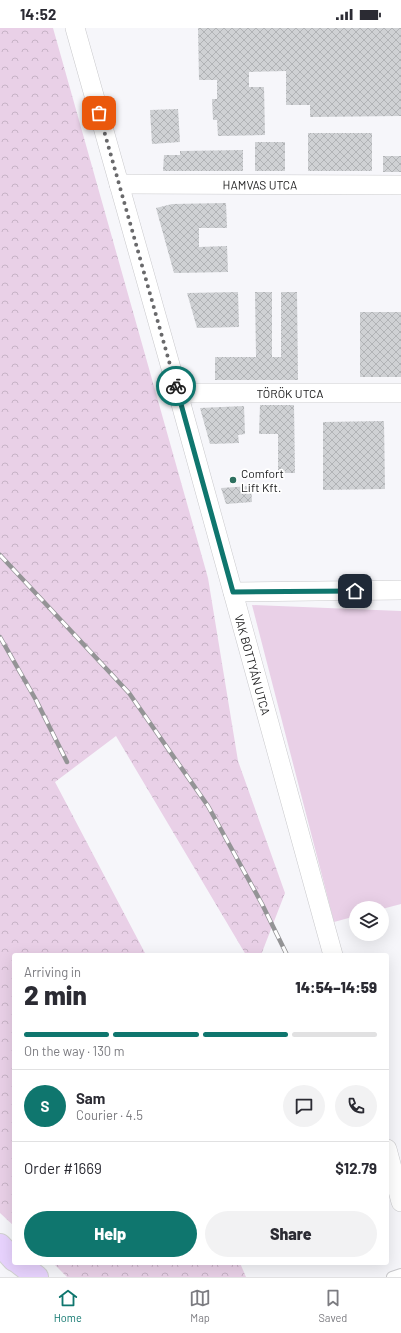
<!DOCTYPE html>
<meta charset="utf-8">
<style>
:root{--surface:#fff;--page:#f2f2f3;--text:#2b2b33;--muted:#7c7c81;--line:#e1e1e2;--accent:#0f766e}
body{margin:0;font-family:Barlow,sans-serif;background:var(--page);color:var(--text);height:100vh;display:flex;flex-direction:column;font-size:15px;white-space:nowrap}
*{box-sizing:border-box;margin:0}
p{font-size:13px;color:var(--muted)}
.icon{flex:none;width:22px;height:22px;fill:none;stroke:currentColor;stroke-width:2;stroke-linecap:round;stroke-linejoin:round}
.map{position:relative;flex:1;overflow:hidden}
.drawer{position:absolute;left:12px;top:925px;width:377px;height:312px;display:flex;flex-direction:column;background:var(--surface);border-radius:4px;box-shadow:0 4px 16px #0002}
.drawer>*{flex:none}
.tools{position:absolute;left:349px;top:873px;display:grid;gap:8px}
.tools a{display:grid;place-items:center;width:40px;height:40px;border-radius:50%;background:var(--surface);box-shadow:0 4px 16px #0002;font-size:20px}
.pin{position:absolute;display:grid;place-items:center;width:34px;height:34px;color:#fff;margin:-17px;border-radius:8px;box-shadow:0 2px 6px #0006}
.courier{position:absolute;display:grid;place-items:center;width:40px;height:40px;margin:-20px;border:3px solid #0f766e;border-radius:50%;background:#fff;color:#222;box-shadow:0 1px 5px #0007}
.overview em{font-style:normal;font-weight:800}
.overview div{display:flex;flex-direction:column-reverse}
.overview{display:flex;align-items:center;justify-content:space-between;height:68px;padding:0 12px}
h1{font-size:26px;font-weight:800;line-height:30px}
.bar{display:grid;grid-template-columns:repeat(4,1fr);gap:6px 4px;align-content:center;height:48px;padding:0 12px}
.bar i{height:5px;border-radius:3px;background:var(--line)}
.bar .active{background:var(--accent)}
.bar p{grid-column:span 4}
.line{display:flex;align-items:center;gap:10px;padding:0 12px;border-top:1px solid var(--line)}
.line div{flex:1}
.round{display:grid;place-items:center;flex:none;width:42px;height:42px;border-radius:21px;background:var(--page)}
.action{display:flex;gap:8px;margin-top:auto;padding:8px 12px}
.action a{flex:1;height:46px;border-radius:24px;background:var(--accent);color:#fff;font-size:16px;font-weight:800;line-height:46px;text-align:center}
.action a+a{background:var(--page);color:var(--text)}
.status{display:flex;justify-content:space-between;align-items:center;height:28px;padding:0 20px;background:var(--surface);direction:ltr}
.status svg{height:11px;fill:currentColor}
.tab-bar{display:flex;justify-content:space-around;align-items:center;height:56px;border-top:1px solid var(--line);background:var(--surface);font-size:11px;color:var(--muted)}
.tab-bar a{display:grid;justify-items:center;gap:2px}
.tab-bar .active{color:var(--accent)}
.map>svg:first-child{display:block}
</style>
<div class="status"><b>14:52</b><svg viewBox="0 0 49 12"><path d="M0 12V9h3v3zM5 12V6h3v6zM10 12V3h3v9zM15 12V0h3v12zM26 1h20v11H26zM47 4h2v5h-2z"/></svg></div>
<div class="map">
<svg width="401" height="1249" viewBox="0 0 401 1249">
<defs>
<pattern id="forest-crowns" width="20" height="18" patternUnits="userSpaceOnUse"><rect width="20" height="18" fill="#e9d0e7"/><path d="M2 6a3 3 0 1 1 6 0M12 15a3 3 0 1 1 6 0" fill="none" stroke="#c7b2c6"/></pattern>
<pattern id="building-cross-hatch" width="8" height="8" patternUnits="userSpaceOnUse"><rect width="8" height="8" fill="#cfd1d4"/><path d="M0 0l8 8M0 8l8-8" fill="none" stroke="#b1b3b6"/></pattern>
</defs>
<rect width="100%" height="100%" fill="#f6f6fa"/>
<path fill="#e9d0e7" d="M252,577L401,583V876L382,881V880H356V888L334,894Z"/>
<g fill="url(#forest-crowns)">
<path d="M0,0H53L208,550L238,733L285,865L261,927H246L116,708L55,754L146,927H14V1198L0,1185Z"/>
<path d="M53,1235H240L246,1249H67Z"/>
</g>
<g fill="url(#building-cross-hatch)">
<path d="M198,0H401V88L310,89V77H286V43L249,44V59H264L265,107L218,108L217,92H213L212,71H217V52H199Z"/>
<path d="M178,81L180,114L152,116L150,82Z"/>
<rect x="308" y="105" width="64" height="38"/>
<rect x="255" y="114" width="30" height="29"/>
<path d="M243,122V143H163L164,127H180V123Z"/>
<rect x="383" y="128" width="18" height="16"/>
<path d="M226,175L227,200H199V219L227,218L228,244L174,245L156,180L172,176Z"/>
<path d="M238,264L239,299L197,300L187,265Z"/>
<path d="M255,264H272V329H281V264H297L298,352H215V329H256Z"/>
<rect x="360" y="284" width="41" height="65"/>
<path d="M260,377H294L295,445H278V406H259Z"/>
<path d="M244,378L245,406L238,407L239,415L210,416L200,380Z"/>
<path d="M384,393L385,461L323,462V394Z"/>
<path d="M251,458L252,474L226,476L221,460Z"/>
</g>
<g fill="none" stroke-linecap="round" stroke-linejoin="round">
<defs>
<path id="lane" d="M392,1249L401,1246"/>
<g id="street">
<path id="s1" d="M75,0L178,365L333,927"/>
<path id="s2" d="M119,156L401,157"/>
<path id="s3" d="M178,365H401"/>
<path d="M233,564L401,562"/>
<path d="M387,1121L401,1174"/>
</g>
<g id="primary">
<path d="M0,1217L14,1232"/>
<path d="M19,1235L37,1249"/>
</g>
</defs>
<use href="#lane" stroke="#c9c9cc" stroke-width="12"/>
<use href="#street" stroke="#c9c9cc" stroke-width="20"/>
<use href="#primary" stroke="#d2d2d2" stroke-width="24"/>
<use href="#lane" stroke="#fff" stroke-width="10"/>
<use href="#street" stroke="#fff" stroke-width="19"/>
<use href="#primary" stroke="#e8d3fe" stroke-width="22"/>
<defs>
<g id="rail">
<path d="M0,527L129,665L208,778L262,876L287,927"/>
<path d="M0,609L36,672L67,734"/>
</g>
</defs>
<use href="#rail" stroke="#949496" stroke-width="4.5"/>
<use href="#rail" stroke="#fff" stroke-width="3" stroke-dasharray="9" stroke-linecap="butt"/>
</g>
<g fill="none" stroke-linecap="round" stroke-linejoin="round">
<path stroke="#69696b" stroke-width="4" stroke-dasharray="0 7.2" d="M99,85L176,358"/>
<path stroke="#0f766e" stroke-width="5" d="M176,358L233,564L355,563"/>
</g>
<circle fill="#2d6f5f" stroke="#fff" stroke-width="1.5" cx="233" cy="452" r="4"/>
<g text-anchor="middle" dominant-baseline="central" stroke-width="3.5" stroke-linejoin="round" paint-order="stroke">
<g font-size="12" fill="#1d1d1e" stroke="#fff">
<text stroke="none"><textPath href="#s2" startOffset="141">HAMVAS UTCA</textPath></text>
<text stroke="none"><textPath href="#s3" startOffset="112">TÖRÖK UTCA</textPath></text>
<text stroke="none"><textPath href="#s1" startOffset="661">VAK BOTTYÁN UTCA</textPath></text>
</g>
<g font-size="12" fill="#1d1d1e" stroke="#fff" text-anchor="start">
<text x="241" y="445">Comfort<tspan x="241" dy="14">Lift Kft.</tspan></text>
</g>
</g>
</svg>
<div class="tools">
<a><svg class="icon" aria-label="layers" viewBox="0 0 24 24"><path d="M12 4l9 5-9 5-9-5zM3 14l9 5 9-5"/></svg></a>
</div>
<div class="pin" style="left:99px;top:85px;background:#ea580c"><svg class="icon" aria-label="bag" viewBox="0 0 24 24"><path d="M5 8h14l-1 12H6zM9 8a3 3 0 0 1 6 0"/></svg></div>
<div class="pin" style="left:355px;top:563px;background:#1f2937"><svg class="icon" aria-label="home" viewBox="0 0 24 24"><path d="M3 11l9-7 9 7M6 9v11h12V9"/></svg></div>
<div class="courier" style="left:176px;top:358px"><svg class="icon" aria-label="bike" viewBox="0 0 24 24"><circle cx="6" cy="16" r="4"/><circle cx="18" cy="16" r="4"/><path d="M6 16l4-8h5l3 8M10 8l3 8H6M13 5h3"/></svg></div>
<section class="drawer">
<div class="overview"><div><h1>2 min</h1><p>Arriving in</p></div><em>14:54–14:59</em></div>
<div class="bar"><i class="active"></i><i class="active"></i><i class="active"></i><i></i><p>On the way · 130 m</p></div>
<div class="line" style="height:72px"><b class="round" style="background:var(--accent);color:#fff">S</b><div><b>Sam</b><p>Courier · 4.5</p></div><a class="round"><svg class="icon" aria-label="chat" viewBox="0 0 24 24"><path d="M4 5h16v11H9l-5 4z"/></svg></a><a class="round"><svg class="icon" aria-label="phone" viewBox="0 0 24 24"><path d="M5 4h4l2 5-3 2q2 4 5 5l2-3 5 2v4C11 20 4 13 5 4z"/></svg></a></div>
<div class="line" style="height:52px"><div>Order #1669</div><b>$12.79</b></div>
<div class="action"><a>Help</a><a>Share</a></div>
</section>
</div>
<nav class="tab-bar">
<a class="active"><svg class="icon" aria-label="home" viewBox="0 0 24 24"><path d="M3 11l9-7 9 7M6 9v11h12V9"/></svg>Home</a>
<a><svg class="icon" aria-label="map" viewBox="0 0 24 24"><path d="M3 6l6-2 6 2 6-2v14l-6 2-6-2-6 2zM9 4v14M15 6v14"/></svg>Map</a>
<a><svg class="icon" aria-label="saved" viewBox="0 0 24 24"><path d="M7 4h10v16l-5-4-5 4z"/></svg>Saved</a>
</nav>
